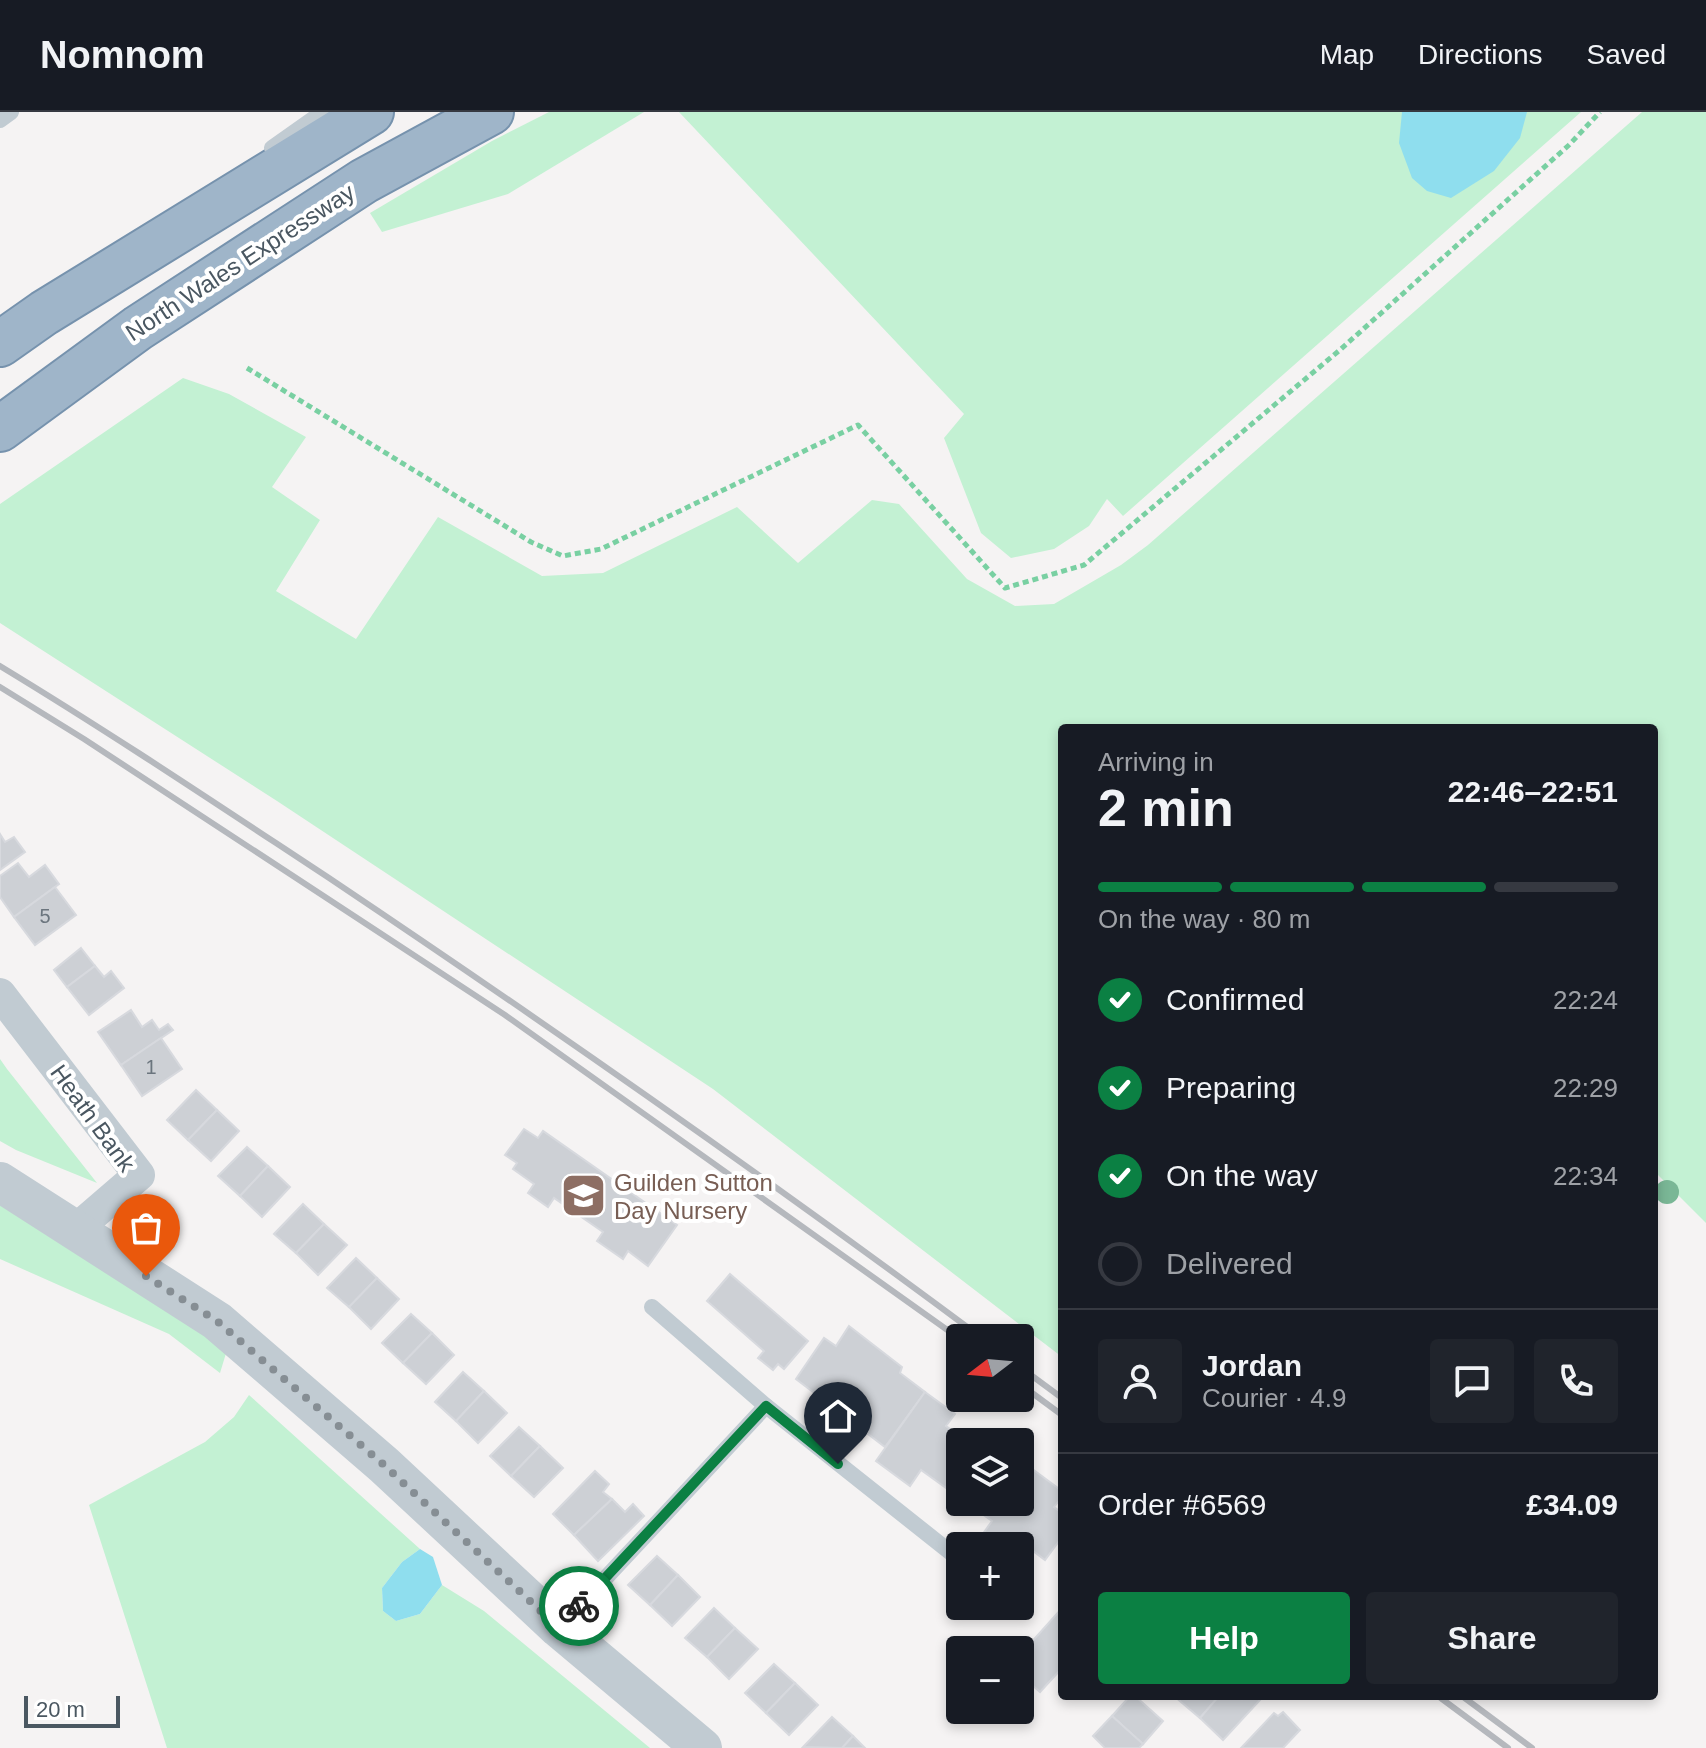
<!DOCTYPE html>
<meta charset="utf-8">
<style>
:root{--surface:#171b24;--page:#20242c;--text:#f1f3f6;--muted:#9ea1a6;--line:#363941;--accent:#0b8043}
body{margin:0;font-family:Helvetica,sans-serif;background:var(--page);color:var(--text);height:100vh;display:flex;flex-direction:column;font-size:30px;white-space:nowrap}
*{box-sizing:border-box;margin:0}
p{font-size:26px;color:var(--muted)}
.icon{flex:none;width:44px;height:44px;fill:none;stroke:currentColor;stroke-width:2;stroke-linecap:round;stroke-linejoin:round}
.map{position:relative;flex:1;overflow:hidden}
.side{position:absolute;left:1058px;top:612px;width:600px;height:976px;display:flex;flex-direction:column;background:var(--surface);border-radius:8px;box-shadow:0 4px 12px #0003}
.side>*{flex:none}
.needle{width:52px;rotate:254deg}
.fabs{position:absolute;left:946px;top:1212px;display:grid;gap:16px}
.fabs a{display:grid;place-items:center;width:88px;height:88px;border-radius:8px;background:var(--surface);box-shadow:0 4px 12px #0003;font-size:40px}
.scale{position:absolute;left:24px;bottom:20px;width:96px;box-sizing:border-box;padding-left:8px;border:4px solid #4a5761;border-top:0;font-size:22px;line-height:28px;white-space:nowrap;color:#4a5761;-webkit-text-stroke:6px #fff;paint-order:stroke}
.pin{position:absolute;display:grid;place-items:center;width:68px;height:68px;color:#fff;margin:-82px -34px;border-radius:50% 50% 50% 0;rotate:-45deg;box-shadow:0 0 8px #0007}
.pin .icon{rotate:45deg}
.courier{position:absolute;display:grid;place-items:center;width:80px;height:80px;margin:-40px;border:6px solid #0b8043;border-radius:50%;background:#fff;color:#222;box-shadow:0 2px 10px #0007}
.overview em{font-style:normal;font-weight:700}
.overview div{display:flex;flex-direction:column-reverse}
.overview{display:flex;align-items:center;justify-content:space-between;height:136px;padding:0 40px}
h1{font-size:52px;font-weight:700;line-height:60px}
.bar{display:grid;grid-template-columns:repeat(4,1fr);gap:12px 8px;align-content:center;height:96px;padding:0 40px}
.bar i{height:10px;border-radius:6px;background:var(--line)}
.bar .selected{background:var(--accent)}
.bar p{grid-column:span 4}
.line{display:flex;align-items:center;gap:20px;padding:0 40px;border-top:2px solid var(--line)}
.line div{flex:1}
.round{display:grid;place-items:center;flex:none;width:84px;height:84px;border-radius:8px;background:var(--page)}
ol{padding:0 40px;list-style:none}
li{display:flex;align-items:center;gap:24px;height:88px}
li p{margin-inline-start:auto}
li .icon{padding:8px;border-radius:50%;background:var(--accent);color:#fff;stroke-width:4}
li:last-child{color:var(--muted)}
li i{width:44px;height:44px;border:4px solid var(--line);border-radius:50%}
.primary-button{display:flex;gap:16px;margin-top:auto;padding:16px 40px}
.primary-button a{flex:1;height:92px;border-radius:8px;background:var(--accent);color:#fff;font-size:32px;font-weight:700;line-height:92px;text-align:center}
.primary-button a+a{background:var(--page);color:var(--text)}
header{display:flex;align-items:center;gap:48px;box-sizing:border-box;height:112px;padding:0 40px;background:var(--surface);border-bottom:2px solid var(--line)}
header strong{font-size:38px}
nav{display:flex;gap:44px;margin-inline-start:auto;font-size:28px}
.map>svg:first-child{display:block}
</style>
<header>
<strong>Nomnom</strong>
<nav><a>Map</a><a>Directions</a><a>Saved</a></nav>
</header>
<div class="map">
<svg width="1706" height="1636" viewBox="0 0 1706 1636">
<rect width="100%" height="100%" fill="#f5f3f3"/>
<g fill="#c3f1d3">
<path d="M549,0H644L508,82L382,120L370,101L492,29Z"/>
<path d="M679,0H1581L1123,404L1107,387L1089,414L1054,437L1011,446L981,421L944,326L964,302Z"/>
<path d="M1642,0H1706V1111L1654,1059V616H1062V1245L713,977L277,689L0,511V392L183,266L229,282L306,325L272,375L320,408L276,479L356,527L438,405L542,464L603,461L737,395L798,451L872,388L899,392L967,467L1015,494L1054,492L1121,453L1148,433Z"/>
<path d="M0,947L7,957L97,1071L16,1038L0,1029Z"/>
<path d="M0,1093L227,1238L220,1261L169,1222L0,1147Z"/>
<path d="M249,1283L420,1437L402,1450L382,1476L383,1499L396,1509L420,1502L442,1473L484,1499L650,1636H167L89,1393L205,1330L234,1305Z"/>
</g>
<g fill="#8fdeee">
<path d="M1402,0H1527L1520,26L1494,59L1451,86L1427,79L1412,66L1399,31Z"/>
<path d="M420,1437L433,1445L442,1473L420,1502L396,1509L383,1499L382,1476L402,1450Z"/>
</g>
<g fill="#cdd0d5" stroke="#d7d9de" stroke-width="2">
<path d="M0,722L5,730L14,725L25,740L0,758Z"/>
<path d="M18,751L29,765L45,753L59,772L14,805L0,785V764Z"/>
<path d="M55,775L76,803L35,833L14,805Z"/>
<path d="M81,836L95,854L67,875L54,858Z"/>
<path d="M95,854L104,865L111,859L124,876L89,903L67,875Z"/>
<path d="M131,898L142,915L152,908L159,918L168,912L173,918L121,953L98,920Z"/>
<path d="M161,926L182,957L142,984L121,953Z"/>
<path d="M196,978L217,998L188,1028L167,1008Z"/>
<path d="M217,998L239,1019L211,1049L188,1028Z"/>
<path d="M524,1017L538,1026L543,1019L677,1113L648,1154L628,1139L623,1147L597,1129L603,1120L554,1086L548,1095L528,1081L534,1072L513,1057L517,1051L505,1043Z"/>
<path d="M247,1035L268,1054L240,1084L218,1064Z"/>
<path d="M268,1054L290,1075L262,1105L240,1084Z"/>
<path d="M303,1092L324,1112L296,1141L274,1122Z"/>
<path d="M324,1112L347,1133L318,1163L296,1141Z"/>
<path d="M356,1146L377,1166L349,1195L327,1176Z"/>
<path d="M730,1162L808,1229L784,1257L778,1252L773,1258L758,1246L764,1239L707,1189Z"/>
<path d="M377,1166L399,1187L371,1217L349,1195Z"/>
<path d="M411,1202L432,1221L403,1251L382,1231Z"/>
<path d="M849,1214L902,1255L900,1261L925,1280L885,1335L796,1267L824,1226L836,1234Z"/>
<path d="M432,1221L454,1243L426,1272L403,1251Z"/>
<path d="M463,1260L484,1279L456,1309L435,1290Z"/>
<path d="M484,1279L507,1301L478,1331L456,1309Z"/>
<path d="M925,1280L955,1302L946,1314L968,1330H960V1386L921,1358L910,1374L876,1349Z"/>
<path d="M519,1315L540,1334L511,1364L490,1344Z"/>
<path d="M540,1334L563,1356L534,1385L511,1364Z"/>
<path d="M1031,1356L1062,1379V1385L1054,1395L1062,1401V1425L1045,1448L1029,1436L1020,1448V1434H982L977,1430L992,1409L965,1390H1020V1368L1022,1369Z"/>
<path d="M595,1359L609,1372L603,1380L612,1387L574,1423L553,1402Z"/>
<path d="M612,1387L625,1400L633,1392L644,1404L598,1449L574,1423Z"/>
<path d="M657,1444L678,1463L650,1493L628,1473Z"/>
<path d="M678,1463L700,1485L672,1514L650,1493Z"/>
<path d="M714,1496L735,1516L707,1545L685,1526Z"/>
<path d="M1062,1496V1556L1040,1580L1020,1562V1543Z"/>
<path d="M735,1516L758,1537L729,1567L707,1545Z"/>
<path d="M774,1552L795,1571L766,1601L745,1581Z"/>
<path d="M795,1571L818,1593L789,1623L766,1601Z"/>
<path d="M1130,1584H1135L1163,1609L1143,1632L1112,1604Z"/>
<path d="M1174,1584H1219L1200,1606Z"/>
<path d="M1219,1584H1239L1242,1587L1245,1584H1257L1261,1587L1223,1628L1200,1606Z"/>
<path d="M1283,1600L1300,1618L1283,1636H1241L1274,1601L1278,1604Z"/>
<path d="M1112,1604L1143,1632L1139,1636H1105L1093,1624Z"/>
<path d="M832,1605L853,1624L842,1636L803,1635Z"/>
<path d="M853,1624L865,1636H842Z"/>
</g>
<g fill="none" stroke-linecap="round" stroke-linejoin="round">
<defs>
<g id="trunk">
<path d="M0,232L44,201L371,0"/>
<path d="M0,317L138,216L364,69L491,0"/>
</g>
</defs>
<use href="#trunk" stroke="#7692ad" stroke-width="48"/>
<path stroke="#79d0a2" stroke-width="5" stroke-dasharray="6 4" stroke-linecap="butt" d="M247,256L531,430L563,444L601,437L858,313L1005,476L1084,453L1341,237L1569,33L1600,0"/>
<g stroke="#c1cbd2" stroke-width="16">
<path d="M0,8L11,0"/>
<path d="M272,36L323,0"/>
<path d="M652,1195L766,1294L960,1448"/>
<path d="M559,1516L766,1294"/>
</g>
<path stroke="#c1cbd2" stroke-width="32" d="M0,882L139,1063L74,1119"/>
<path stroke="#c1cbd2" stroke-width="40" d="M0,1070L217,1209L384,1353L559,1516L702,1636"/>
<use href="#trunk" stroke="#9fb5c9" stroke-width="44"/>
<g stroke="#b5b8bd" stroke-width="6">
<path d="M0,554C114,623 224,697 335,770C554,917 770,1068 982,1226"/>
<path d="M0,575L84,627L505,903L960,1227"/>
<path d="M1020,1255L1062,1286"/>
<path d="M1020,1272L1062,1303"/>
<path d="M1438,1584L1508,1636"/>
<path d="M1462,1584L1532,1636"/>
</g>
</g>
<circle fill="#7ab796" cx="1667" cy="1080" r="12"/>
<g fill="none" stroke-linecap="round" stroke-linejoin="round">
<path stroke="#868e94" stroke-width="8" stroke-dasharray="0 14.4" d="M146,1164L217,1209L384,1353L559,1516L579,1494"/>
<path stroke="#0b8043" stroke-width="10" d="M579,1494L766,1294L838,1352"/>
</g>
<defs>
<symbol id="school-square" viewBox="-11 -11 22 22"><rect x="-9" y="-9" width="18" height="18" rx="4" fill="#8d6e63" stroke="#fff"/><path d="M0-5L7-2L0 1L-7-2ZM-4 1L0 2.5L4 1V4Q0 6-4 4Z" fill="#fff"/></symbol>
</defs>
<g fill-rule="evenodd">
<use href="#school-square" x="558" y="1058" width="51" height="51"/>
</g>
<g text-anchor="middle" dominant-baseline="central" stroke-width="8" stroke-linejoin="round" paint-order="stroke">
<g font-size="20" fill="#6b757e">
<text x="45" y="804">5</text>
<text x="151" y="955">1</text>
</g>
<g font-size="24" fill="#4a5761" stroke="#fff">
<text transform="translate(240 150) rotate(-33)">North Wales Expressway</text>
<text transform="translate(93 1006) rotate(54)">Heath Bank</text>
</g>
<g font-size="24" fill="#785e54" stroke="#fff" text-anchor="start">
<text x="614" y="1070">Guilden Sutton<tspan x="614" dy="28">Day Nursery</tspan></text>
</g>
</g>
</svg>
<div class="fabs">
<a><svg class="needle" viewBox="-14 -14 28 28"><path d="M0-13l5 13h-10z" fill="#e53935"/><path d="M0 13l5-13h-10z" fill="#9ea1a6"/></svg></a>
<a><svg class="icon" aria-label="layers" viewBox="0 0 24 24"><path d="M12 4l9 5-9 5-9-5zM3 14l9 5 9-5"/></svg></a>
<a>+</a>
<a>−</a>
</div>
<div class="scale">20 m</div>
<div class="pin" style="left:146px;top:1164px;background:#ea580c"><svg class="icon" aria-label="bag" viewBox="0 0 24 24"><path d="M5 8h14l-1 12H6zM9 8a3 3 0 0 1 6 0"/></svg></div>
<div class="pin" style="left:838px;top:1352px;background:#1f2937"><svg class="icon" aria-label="home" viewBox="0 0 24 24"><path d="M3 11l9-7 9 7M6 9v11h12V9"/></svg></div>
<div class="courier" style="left:579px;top:1494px"><svg class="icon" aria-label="bike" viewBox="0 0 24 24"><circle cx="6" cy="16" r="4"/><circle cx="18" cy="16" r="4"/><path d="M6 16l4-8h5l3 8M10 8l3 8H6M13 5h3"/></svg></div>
<section class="side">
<div class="overview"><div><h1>2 min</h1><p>Arriving in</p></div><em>22:46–22:51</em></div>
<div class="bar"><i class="selected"></i><i class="selected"></i><i class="selected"></i><i></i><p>On the way · 80 m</p></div>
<ol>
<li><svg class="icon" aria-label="check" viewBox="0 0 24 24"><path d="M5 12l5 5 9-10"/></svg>Confirmed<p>22:24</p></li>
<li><svg class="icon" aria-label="check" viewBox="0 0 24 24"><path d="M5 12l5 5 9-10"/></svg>Preparing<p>22:29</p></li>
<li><svg class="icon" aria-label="check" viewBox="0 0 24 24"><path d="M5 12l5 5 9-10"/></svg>On the way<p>22:34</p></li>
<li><i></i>Delivered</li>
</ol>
<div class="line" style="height:144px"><a class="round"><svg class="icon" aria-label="person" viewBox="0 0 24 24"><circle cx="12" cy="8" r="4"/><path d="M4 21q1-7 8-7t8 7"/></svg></a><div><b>Jordan</b><p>Courier · 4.9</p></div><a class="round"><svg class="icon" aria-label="chat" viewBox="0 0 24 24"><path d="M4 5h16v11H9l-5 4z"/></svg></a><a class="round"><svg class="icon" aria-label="phone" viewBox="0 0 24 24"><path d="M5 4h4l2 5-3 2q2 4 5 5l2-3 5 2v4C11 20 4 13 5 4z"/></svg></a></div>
<div class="line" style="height:104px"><div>Order #6569</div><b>£34.09</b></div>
<div class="primary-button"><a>Help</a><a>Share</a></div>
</section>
</div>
